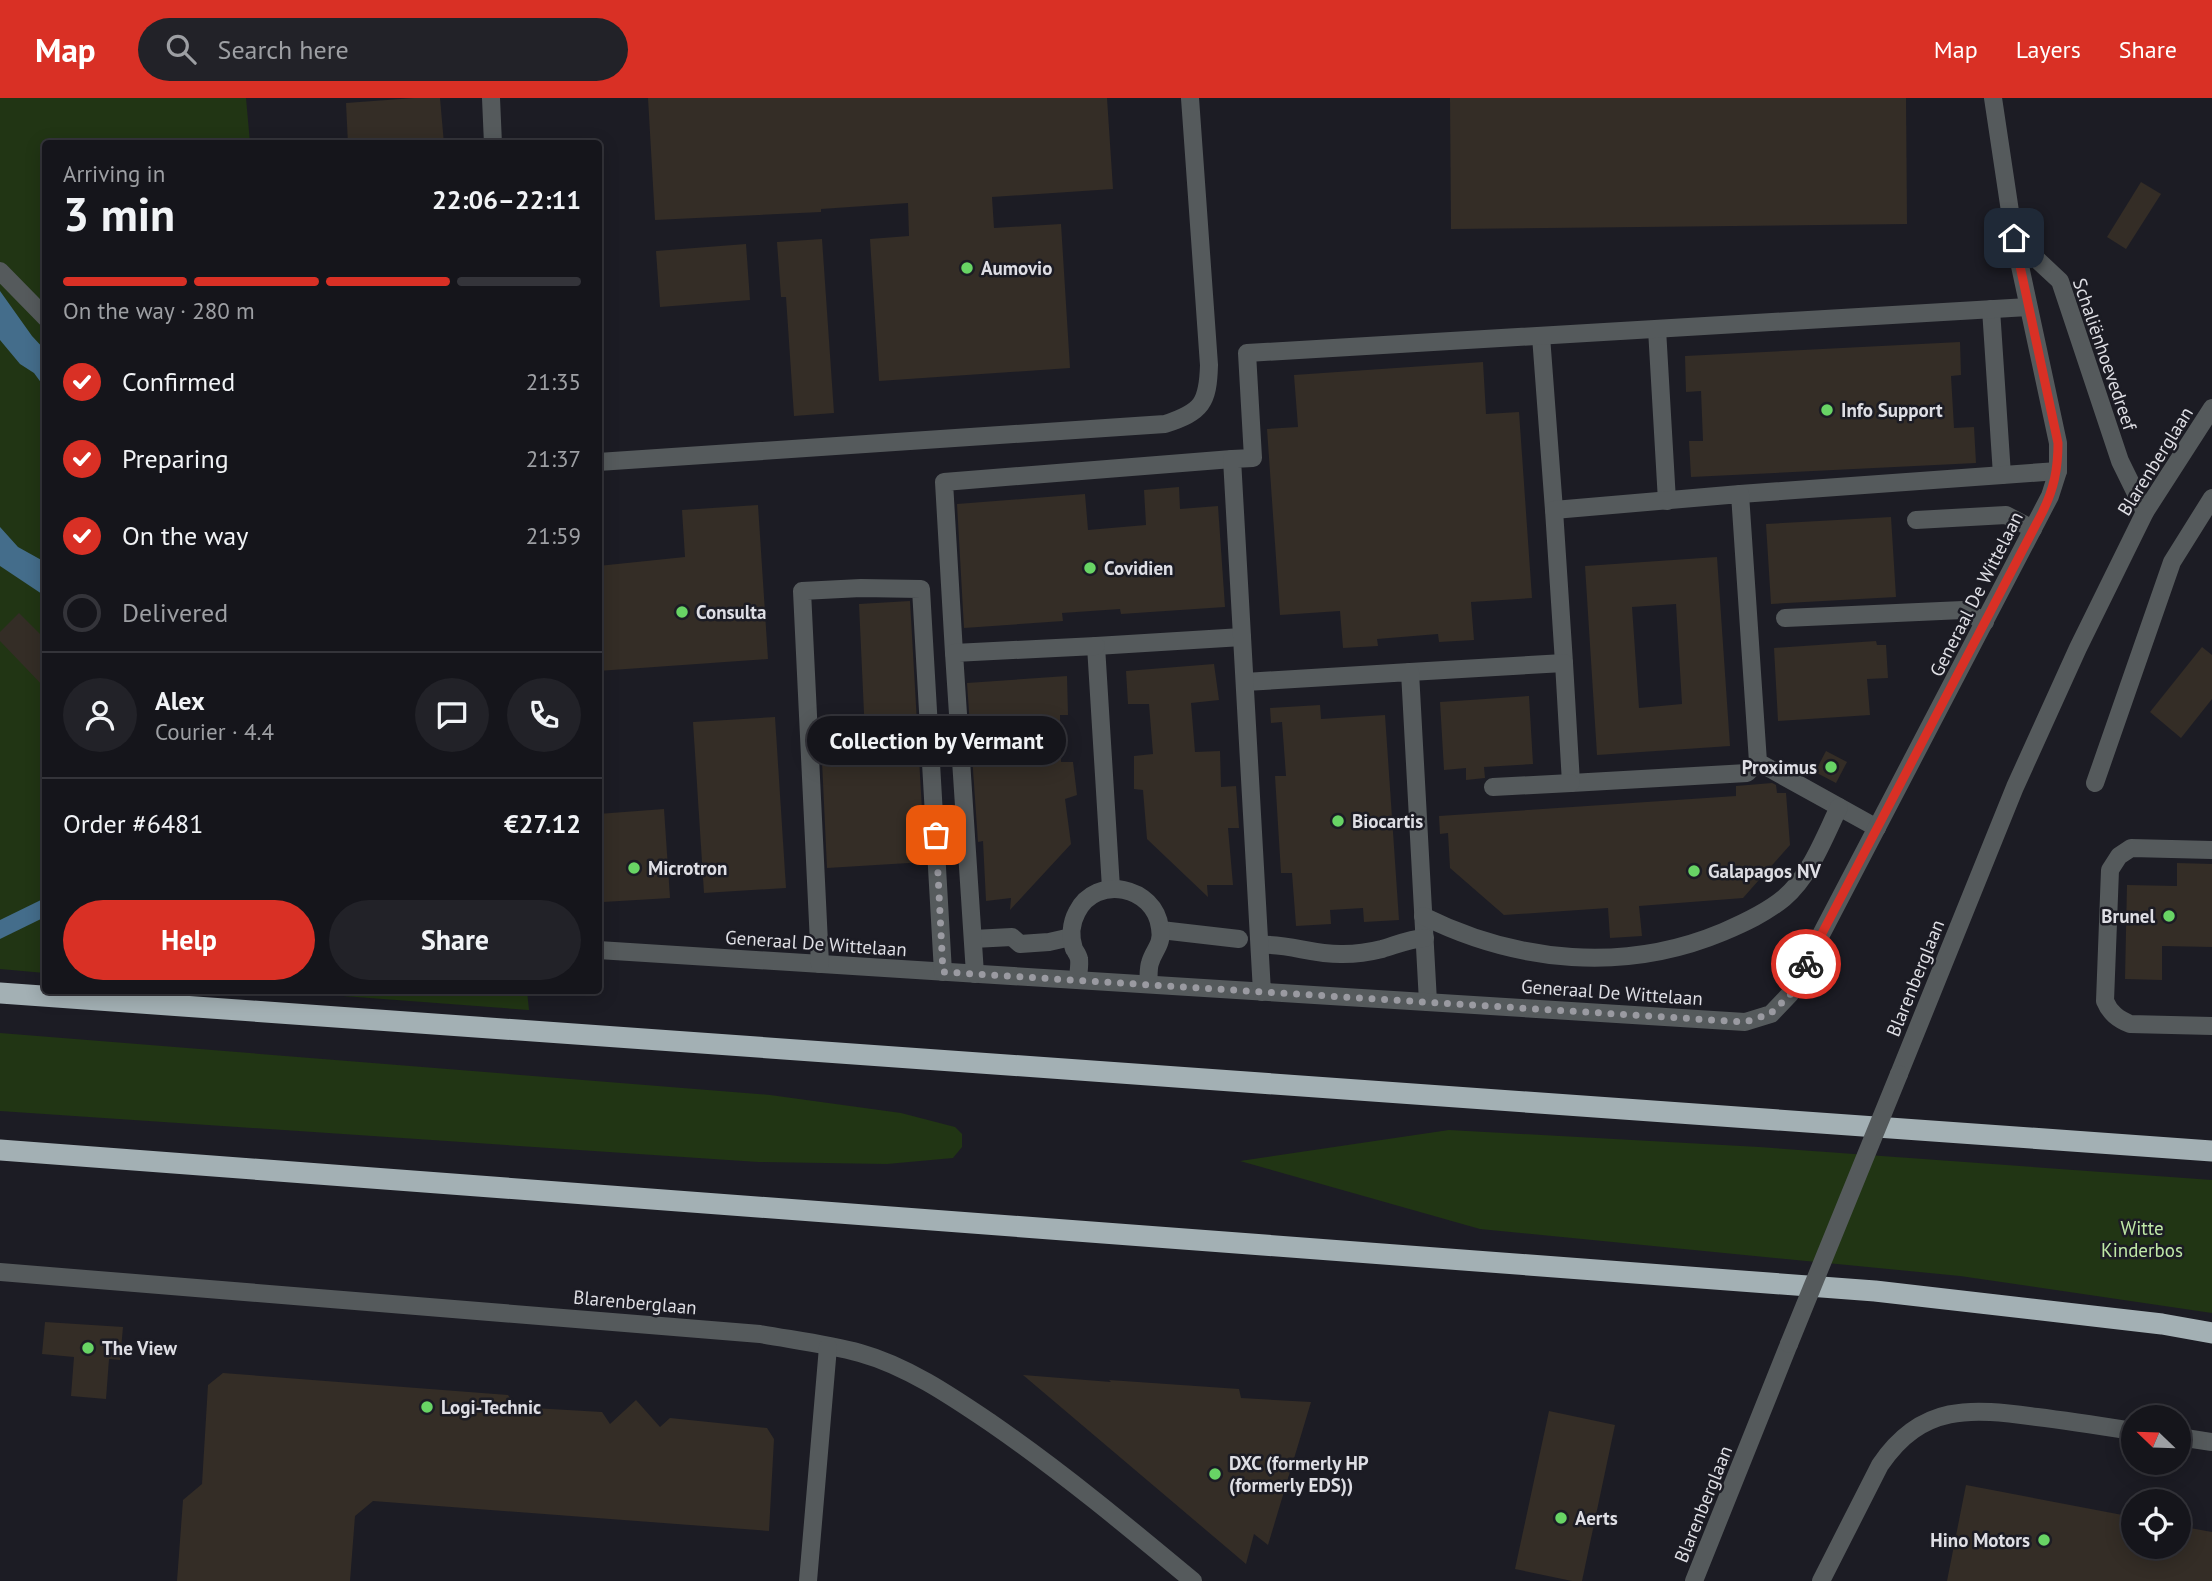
<!DOCTYPE html>
<meta charset="utf-8">
<style>
:root{--surface:#15151b;--page:#222228;--text:#f1f3f6;--muted:#9d9fa3;--line:#34343a;--accent:#d93025}
body{margin:0;font-family:"PT Sans",sans-serif;background:var(--page);color:var(--text);height:100vh;display:flex;flex-direction:column;font-size:26px;white-space:nowrap}
*{box-sizing:border-box;margin:0}
p{font-size:23px;color:var(--muted)}
.icon{flex:none;width:38px;height:38px;fill:none;stroke:currentColor;stroke-width:2;stroke-linecap:round;stroke-linejoin:round}
.map{position:relative;flex:1;overflow:hidden}
.panel{position:absolute;left:42px;top:42px;width:560px;height:854px;display:flex;flex-direction:column;background:var(--surface);border-radius:7px;box-shadow:0 4px 18px #0003,0 0 0 2px var(--line)}
.panel>*{flex:none}
.needle{width:46px;rotate:293deg}
.tools{position:absolute;left:2121px;top:1307px;display:grid;gap:14px}
.tools a{display:grid;place-items:center;width:70px;height:70px;border-radius:50%;background:var(--surface);box-shadow:0 4px 18px #0003,0 0 0 2px var(--line);font-size:35px}
.pin{position:absolute;display:grid;place-items:center;width:60px;height:60px;color:#fff;margin:-30px;border-radius:14px;box-shadow:0 4px 10px #0006}
.courier{position:absolute;display:grid;place-items:center;width:70px;height:70px;margin:-35px;border:5px solid #d93025;border-radius:50%;background:#fff;color:#222;box-shadow:0 2px 9px #0007}
.bubble{position:absolute;height:49px;border-radius:24px;background:var(--surface);box-shadow:0 4px 18px #0003,0 0 0 2px var(--line);font-size:23px;font-weight:800;line-height:49px;text-align:center}
.overview em{font-style:normal;font-weight:800}
.overview div{display:flex;flex-direction:column-reverse}
.overview{display:flex;align-items:center;justify-content:space-between;height:119px;padding:0 21px}
h1{font-size:46px;font-weight:800;line-height:52px}
.bar{display:grid;grid-template-columns:repeat(4,1fr);gap:10px 7px;align-content:center;height:84px;padding:0 21px}
.bar i{height:9px;border-radius:5px;background:var(--line)}
.bar .current{background:var(--accent)}
.bar p{grid-column:span 4}
.line{display:flex;align-items:center;gap:18px;padding:0 21px;border-top:2px solid var(--line)}
.line div{flex:1}
.round{display:grid;place-items:center;flex:none;width:74px;height:74px;border-radius:37px;background:var(--page)}
ol{padding:0 21px;list-style:none}
li{display:flex;align-items:center;gap:21px;height:77px}
li p{margin-inline-start:auto}
li .icon{padding:7px;border-radius:50%;background:var(--accent);color:#fff;stroke-width:4}
li:last-child{color:var(--muted)}
li i{width:38px;height:38px;border:4px solid var(--line);border-radius:50%}
.primary-button{display:flex;gap:14px;margin-top:auto;padding:14px 21px}
.primary-button a{flex:1;height:80px;border-radius:42px;background:var(--accent);color:#fff;font-size:28px;font-weight:800;line-height:80px;text-align:center}
.primary-button a+a{background:var(--page);color:var(--text)}
header{display:flex;align-items:center;gap:42px;box-sizing:border-box;height:98px;padding:0 35px;background:var(--accent);color:#fff}
header strong{font-size:33px}
nav{display:flex;gap:38px;margin-inline-start:auto;font-size:24px}
.search{width:490px;height:63px;background:var(--page);display:flex;align-items:center;gap:18px;box-sizing:border-box;padding:0 24px;border-radius:38px;color:var(--muted);font-size:26px}
.map>svg:first-child{display:block}
</style>
<header>
<strong>Map</strong>
<div class="search"><svg class="icon" aria-label="search" viewBox="0 0 24 24"><circle cx="10" cy="10" r="6"/><path d="M15 15l6 6"/></svg>Search here</div>
<nav><a>Map</a><a>Layers</a><a>Share</a></nav>
</header>
<div class="map">
<svg width="2212" height="1483" viewBox="0 0 2212 1483">
<rect width="100%" height="100%" fill="#1c1c24"/>
<g fill="#213514">
<path d="M0,0H246L250,45L46,46L45,875L0,871Z"/>
<path d="M276,893H527L529,912Z"/>
<path d="M0,935L770,997L901,1015L955,1029L962,1036V1049L953,1060L887,1066L758,1064L0,1013Z"/>
<path d="M1449,1032L1759,1049L2212,1082V1215L1960,1178L1480,1131L1240,1063Z"/>
</g>
<g fill="#446d8b">
<path d="M0,193L32,238L45,252V290L34,275L20,266L0,242Z"/>
<path d="M0,429L18,449L45,464V498L0,468Z"/>
<path d="M45,800V819L0,841V822Z"/>
</g>
<g fill="#342d26" fill-rule="evenodd">
<path d="M414,0H440L444,46H348L346,5Z"/>
<path d="M648,0H1107L1113,91L992,99L994,130L1061,126L1070,270L879,283L870,141L909,138L908,105L821,111V114L655,122Z"/>
<path d="M1450,0H1906L1907,126L1451,131Z"/>
<path d="M2141,84L2161,96L2126,151L2107,139Z"/>
<path d="M822,141L834,315L794,318L786,199H781L777,144Z"/>
<path d="M746,146L750,202L660,209L656,153Z"/>
<path d="M1960,244L1961,277L1951,278L1954,330L1974,329L1976,365L1691,379L1689,343H1703L1701,293L1686,294L1685,258Z"/>
<path d="M1483,264L1486,316L1519,314L1532,500L1471,504L1474,542L1439,544L1438,536L1377,541L1378,548L1343,550L1340,513L1280,517L1267,331L1298,329L1294,277Z"/>
<path d="M1179,389L1180,411L1218,408L1225,509L1121,516L1120,511L1062,515L1063,523L964,530L957,406L1085,396L1088,432L1146,427L1144,392Z"/>
<path d="M758,407L768,561L598,573V468L685,459L682,412Z"/>
<path d="M1891,419L1896,499L1771,506L1766,426Z"/>
<path d="M1717,459L1730,648L1597,657L1585,468ZM1676,506L1682,606L1639,610L1632,509Z"/>
<path d="M910,503L925,764L827,770L822,663L866,659L859,506Z"/>
<path d="M19,515L46,542V591L0,543V534Z"/>
<path d="M1876,543L1877,547H1886L1888,580L1867,581L1870,617L1778,623L1774,550Z"/>
<path d="M2202,549L2212,557V601L2181,640L2150,614Z"/>
<path d="M1214,566L1219,602L1191,605L1195,654L1220,653L1221,689L1236,688L1239,730H1228L1233,787H1207L1208,799L1147,741L1143,692L1134,691V658L1153,656L1149,606H1128L1126,573Z"/>
<path d="M1067,578L1068,617H1060L1061,664H1073L1077,697L1065,701L1071,746L1010,812L1011,800L986,803L983,743L978,744L967,585Z"/>
<path d="M1529,598L1533,666L1484,669L1485,680L1466,682V670L1444,672L1440,604Z"/>
<path d="M1320,607L1321,621L1385,617L1399,822L1364,824L1363,810L1330,812L1331,826L1296,828L1292,775H1281L1275,678H1286L1282,624L1271,625L1270,610Z"/>
<path d="M775,619L786,790L704,795L693,624Z"/>
<path d="M1826,653L1847,664L1836,685L1815,674Z"/>
<path d="M1772,685L1776,687L1777,695H1786L1790,747L1743,800L1639,808L1642,838L1610,840L1608,810L1504,817L1450,770L1448,735L1440,736L1439,718L1736,698V688Z"/>
<path d="M664,711L670,800L603,804L598,716Z"/>
<path d="M2177,765L2212,766V849L2162,848V882L2125,881L2127,787L2177,788Z"/>
<path d="M45,1224L123,1229L120,1262L109,1261L106,1301L71,1298L74,1259L42,1256Z"/>
<path d="M223,1275L508,1297L516,1309L602,1314L610,1326L636,1302L660,1329L670,1320L767,1330L774,1341L769,1433L373,1403L355,1418L350,1483H177L183,1402L202,1386L208,1287Z"/>
<path d="M1023,1277L1111,1284L1109,1282L1239,1291L1241,1300L1311,1304L1268,1447L1254,1436L1246,1466Z"/>
<path d="M1549,1313L1615,1327L1582,1483H1572L1515,1471Z"/>
<path d="M1966,1387L2133,1419V1449H2179V1428L2212,1434V1483H1947Z"/>
</g>
<g fill="none" stroke-linecap="round" stroke-linejoin="round">
<g stroke="#555a5c" stroke-width="18">
<path d="M491,0L493,46"/>
<path d="M2014,140L2060,183L2120,363L2145,414"/>
<path d="M0,173L46,220"/>
<path d="M1991,211L2002,377"/>
<path d="M1657,231L1667,403"/>
<path d="M1541,238L1554,412"/>
<path d="M598,364L1165,326C1202,314 1208,305 1209,267L1190,0"/>
<path d="M1740,396L2058,373"/>
<path d="M1916,422L2006,417L2033,431"/>
<path d="M1785,520L1963,512L1985,524"/>
<path d="M954,555L944,384L1232,361"/>
<path d="M1564,565L1554,412L1740,396L1758,664L1877,730"/>
<path d="M1410,574L1564,565L1571,685L1747,675L1758,664"/>
<path d="M1245,584L1410,574L1428,904"/>
<path d="M2095,685L2172,464L2212,400"/>
<path d="M1493,689L1571,685"/>
<path d="M2212,752L2131,750L2119,758L2110,772L2105,903C2110,915 2118,921 2130,926L2212,928"/>
<path d="M1111,790L1096,548L1242,539"/>
<path d="M1423,818C1518,865 1625,875 1723,834C1744,825 1766,815 1784,800C1810,778 1824,740 1839,709"/>
<path d="M1161,832L1239,841"/>
<path d="M973,841L1012,839L1020,846L1049,844L1071,839"/>
<path d="M1260,847C1287,845 1314,857 1343,856C1355,856 1370,854 1382,851C1396,847 1409,841 1425,840"/>
<path d="M598,852L1745,924L1771,916L1790,896L2050,398L2058,373V345L2014,140L1993,0"/>
<path d="M820,866L802,493L861,490L921,491L943,874"/>
<path d="M975,876L954,555L1096,548"/>
<path d="M1078,882C1078,876 1080,867 1079,861C1079,859 1075,852 1074,851C1070,839 1071,825 1077,814C1096,776 1155,788 1160,830C1163,847 1154,851 1150,865C1148,871 1149,880 1148,886"/>
<path d="M1262,894L1232,361L1253,360L1247,255L2028,209"/>
<path d="M1899,976L2015,689L2078,550L2145,414L2212,310"/>
<path d="M0,1174L760,1236C793,1242 828,1246 860,1255C907,1268 951,1298 991,1325C1062,1374 1127,1428 1193,1483"/>
<path d="M2179,1339L2212,1344"/>
<path d="M808,1483L828,1249"/>
<path d="M1694,1483L1789,1246"/>
<path d="M1821,1483L1880,1367C1922,1305 1971,1310 2037,1319C2069,1323 2101,1328 2133,1333"/>
</g>
<g stroke="#a3b0b4" stroke-width="21">
<path d="M0,895L2212,1053"/>
<path d="M0,1052L1875,1193L2162,1226L2212,1235"/>
</g>
<path stroke="#555a5c" stroke-width="18" d="M1789,1246L1899,976"/>
</g>
<g fill="none" stroke-linecap="round" stroke-linejoin="round">
<path stroke="#9a9aa1" stroke-width="7" stroke-dasharray="0 12.6" d="M936,737L943,874L1745,924L1770,916L1790,897L1806,866"/>
<path stroke="#d93025" stroke-width="9" d="M1806,866L2042,415C2054,391 2058,371 2058,345L2014,140"/>
</g>
<g fill="#68d465" stroke="#1c1c24" stroke-width="2.5">
<circle cx="967" cy="170" r="7"/>
<circle cx="1827" cy="312" r="7"/>
<circle cx="1090" cy="470" r="7"/>
<circle cx="682" cy="514" r="7"/>
<circle cx="1831" cy="669" r="7"/>
<circle cx="1338" cy="723" r="7"/>
<circle cx="634" cy="770" r="7"/>
<circle cx="1694" cy="773" r="7"/>
<circle cx="2169" cy="818" r="7"/>
<circle cx="88" cy="1250" r="7"/>
<circle cx="427" cy="1309" r="7"/>
<circle cx="1215" cy="1376" r="7"/>
<circle cx="1561" cy="1420" r="7"/>
<circle cx="2044" cy="1442" r="7"/>
</g>
<g text-anchor="middle" dominant-baseline="central" stroke-width="5" stroke-linejoin="round" paint-order="stroke">
<g font-size="19" font-weight="bold" fill="#dedee4" stroke="#1c1c24" text-anchor="start">
<text x="981" y="170">Aumovio</text>
<text x="1841" y="312">Info Support</text>
<text x="1104" y="470">Covidien</text>
<text x="696" y="514">Consulta</text>
<text x="1817" y="669" text-anchor="end">Proximus</text>
<text x="1352" y="723">Biocartis</text>
<text x="648" y="770">Microtron</text>
<text x="1708" y="773">Galapagos NV</text>
<text x="2155" y="818" text-anchor="end">Brunel</text>
<text x="102" y="1250">The View</text>
<text x="441" y="1309">Logi-Technic</text>
<text x="1229" y="1365">DXC (formerly HP<tspan x="1229" dy="22">(formerly EDS))</tspan></text>
<text x="1575" y="1420">Aerts</text>
<text x="2030" y="1442" text-anchor="end">Hino Motors</text>
</g>
<g font-size="19" fill="#dedee4" stroke="#1c1c24">
<text transform="translate(2105 256) rotate(71)">Schaliënhoevedreef</text>
<text transform="translate(2155 363) rotate(-58)">Blarenberglaan</text>
<text transform="translate(1976 496) rotate(-63)">Generaal De Wittelaan</text>
<text transform="translate(816 845) rotate(4)">Generaal De Wittelaan</text>
<text transform="translate(1915 880) rotate(-68)">Blarenberglaan</text>
<text transform="translate(1612 894) rotate(4)">Generaal De Wittelaan</text>
<text transform="translate(635 1204) rotate(5)">Blarenberglaan</text>
<text transform="translate(1703 1406) rotate(-68)">Blarenberglaan</text>
</g>
<g font-size="19" fill="#bfe8a7" stroke="#1c1c24">
<text x="2142" y="1130">Witte<tspan x="2142" dy="22">Kinderbos</tspan></text>
</g>
</g>
</svg>
<div class="tools">
<a><svg class="needle" viewBox="-14 -14 28 28"><path d="M0-13l5 13h-10z" fill="#e53935"/><path d="M0 13l5-13h-10z" fill="#9d9fa3"/></svg></a>
<a><svg class="icon" aria-label="locate" viewBox="0 0 24 24"><circle cx="12" cy="12" r="6"/><path d="M12 2v4M12 18v4M2 12h4M18 12h4"/></svg></a>
</div>
<div class="pin" style="left:936px;top:737px;background:#ea580c"><svg class="icon" aria-label="bag" viewBox="0 0 24 24"><path d="M5 8h14l-1 12H6zM9 8a3 3 0 0 1 6 0"/></svg></div>
<div class="pin" style="left:2014px;top:140px;background:#1f2937"><svg class="icon" aria-label="home" viewBox="0 0 24 24"><path d="M3 11l9-7 9 7M6 9v11h12V9"/></svg></div>
<div class="courier" style="left:1806px;top:866px"><svg class="icon" aria-label="bike" viewBox="0 0 24 24"><circle cx="6" cy="16" r="4"/><circle cx="18" cy="16" r="4"/><path d="M6 16l4-8h5l3 8M10 8l3 8H6M13 5h3"/></svg></div>
<div class="bubble" style="left:807px;top:618px;width:259px">Collection by Vermant</div>
<section class="panel">
<div class="overview"><div><h1>3 min</h1><p>Arriving in</p></div><em>22:06–22:11</em></div>
<div class="bar"><i class="current"></i><i class="current"></i><i class="current"></i><i></i><p>On the way · 280 m</p></div>
<ol>
<li><svg class="icon" aria-label="check" viewBox="0 0 24 24"><path d="M5 12l5 5 9-10"/></svg>Confirmed<p>21:35</p></li>
<li><svg class="icon" aria-label="check" viewBox="0 0 24 24"><path d="M5 12l5 5 9-10"/></svg>Preparing<p>21:37</p></li>
<li><svg class="icon" aria-label="check" viewBox="0 0 24 24"><path d="M5 12l5 5 9-10"/></svg>On the way<p>21:59</p></li>
<li><i></i>Delivered</li>
</ol>
<div class="line" style="height:126px"><a class="round"><svg class="icon" aria-label="person" viewBox="0 0 24 24"><circle cx="12" cy="8" r="4"/><path d="M4 21q1-7 8-7t8 7"/></svg></a><div><b>Alex</b><p>Courier · 4.4</p></div><a class="round"><svg class="icon" aria-label="chat" viewBox="0 0 24 24"><path d="M4 5h16v11H9l-5 4z"/></svg></a><a class="round"><svg class="icon" aria-label="phone" viewBox="0 0 24 24"><path d="M5 4h4l2 5-3 2q2 4 5 5l2-3 5 2v4C11 20 4 13 5 4z"/></svg></a></div>
<div class="line" style="height:91px"><div>Order #6481</div><b>€27.12</b></div>
<div class="primary-button"><a>Help</a><a>Share</a></div>
</section>
</div>
